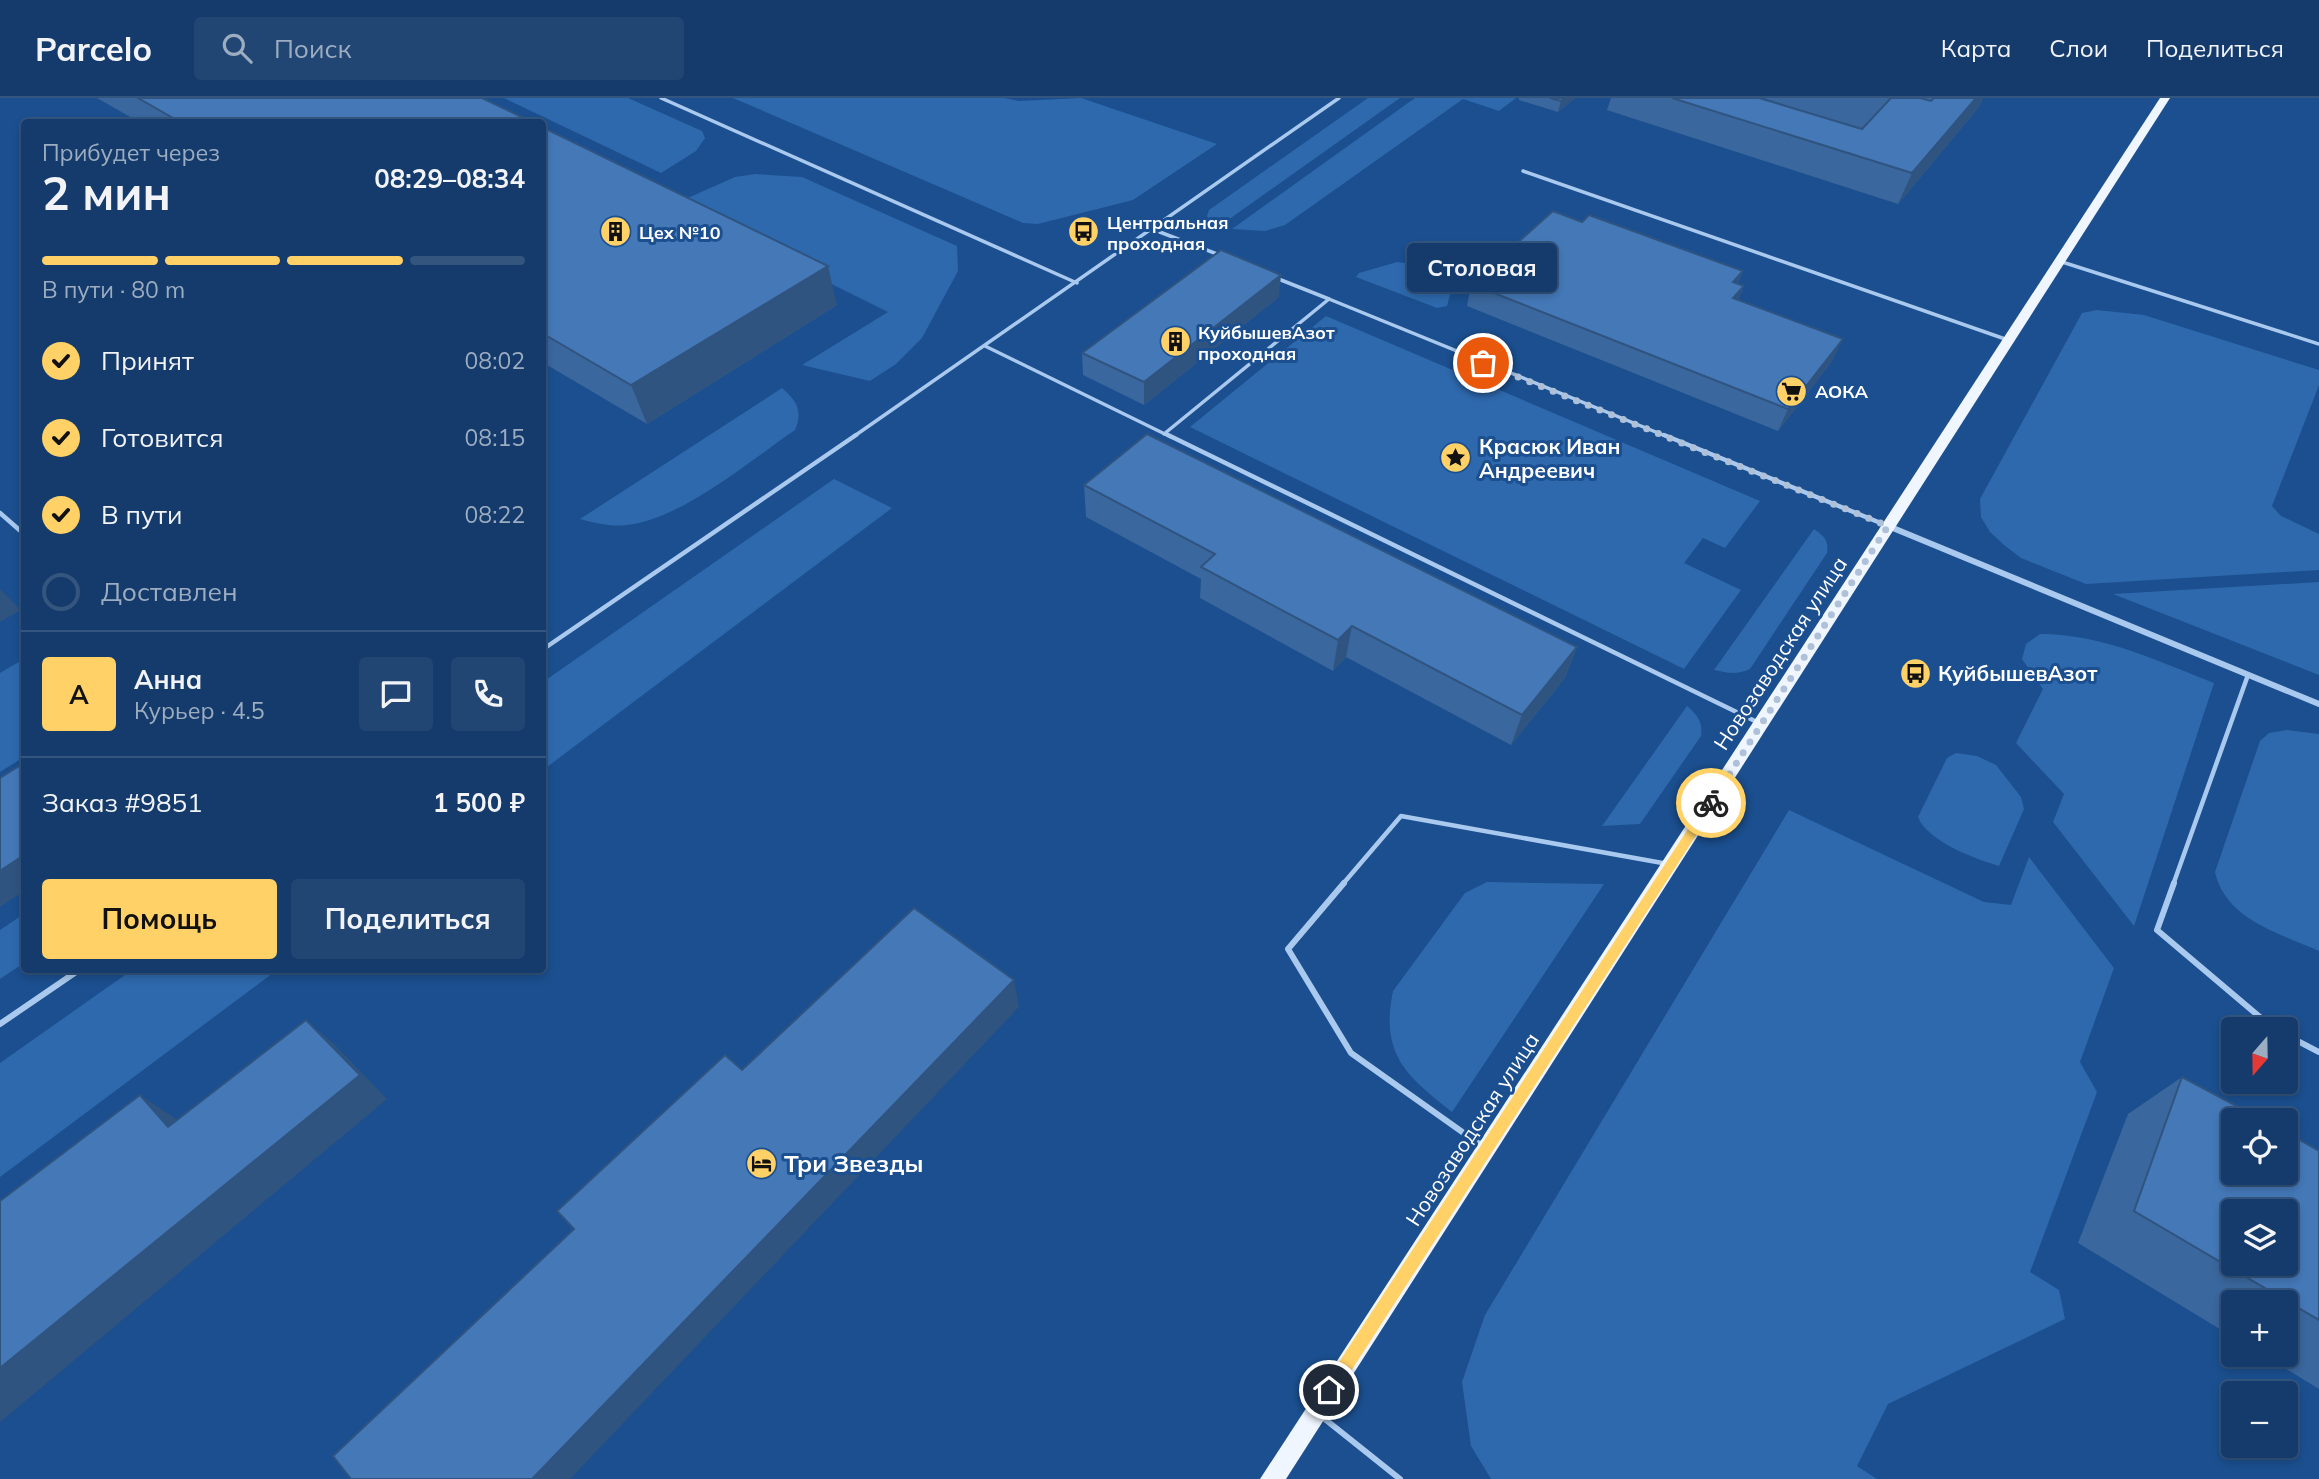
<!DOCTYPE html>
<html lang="ru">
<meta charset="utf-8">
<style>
:root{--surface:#143b6b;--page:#214673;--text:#f1f3f6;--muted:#9dadc1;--line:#33557e;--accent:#ffd166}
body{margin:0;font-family:Mulish,sans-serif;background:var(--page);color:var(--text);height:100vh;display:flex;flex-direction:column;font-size:26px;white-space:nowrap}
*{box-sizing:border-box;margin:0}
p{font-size:23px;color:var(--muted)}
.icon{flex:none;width:38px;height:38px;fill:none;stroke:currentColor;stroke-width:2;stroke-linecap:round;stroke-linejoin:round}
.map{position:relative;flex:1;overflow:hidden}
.sheet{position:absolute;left:21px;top:21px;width:525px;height:854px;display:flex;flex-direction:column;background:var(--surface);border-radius:7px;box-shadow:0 4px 10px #0003,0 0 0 2px var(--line)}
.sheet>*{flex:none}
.needle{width:46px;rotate:200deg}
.buttons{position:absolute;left:2221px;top:919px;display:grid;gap:14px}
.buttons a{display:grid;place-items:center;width:77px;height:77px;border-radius:7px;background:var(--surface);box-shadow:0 4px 10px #0003,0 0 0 2px var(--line);font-size:35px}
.pin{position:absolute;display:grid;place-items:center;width:60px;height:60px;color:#fff;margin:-30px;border:4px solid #fff;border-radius:50%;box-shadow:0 2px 7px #0007}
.courier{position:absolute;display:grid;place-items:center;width:70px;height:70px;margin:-35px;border:5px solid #ffd166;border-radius:50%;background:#fff;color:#222;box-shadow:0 2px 9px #0007}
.bubble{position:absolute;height:49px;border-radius:7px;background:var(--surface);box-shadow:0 4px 10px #0003,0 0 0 2px var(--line);font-size:23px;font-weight:700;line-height:49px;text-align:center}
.headline em{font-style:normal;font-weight:700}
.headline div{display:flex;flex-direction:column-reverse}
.headline{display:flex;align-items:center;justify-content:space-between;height:119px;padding:0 21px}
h1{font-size:46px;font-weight:700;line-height:52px}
.bar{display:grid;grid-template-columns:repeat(4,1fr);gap:10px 7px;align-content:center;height:84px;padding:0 21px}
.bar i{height:9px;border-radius:5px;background:var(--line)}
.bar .on{background:var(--accent)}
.bar p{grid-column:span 4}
.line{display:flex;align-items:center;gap:18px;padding:0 21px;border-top:2px solid var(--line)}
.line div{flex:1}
.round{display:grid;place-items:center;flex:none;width:74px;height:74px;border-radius:7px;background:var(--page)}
ol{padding:0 21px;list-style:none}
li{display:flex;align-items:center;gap:21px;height:77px}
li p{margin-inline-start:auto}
li .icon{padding:7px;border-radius:50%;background:var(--accent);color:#111;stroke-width:4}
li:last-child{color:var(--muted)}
li i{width:38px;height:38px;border:4px solid var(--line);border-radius:50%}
.button{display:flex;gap:14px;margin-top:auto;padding:14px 21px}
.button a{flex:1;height:80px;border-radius:7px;background:var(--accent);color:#111;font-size:28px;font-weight:700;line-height:80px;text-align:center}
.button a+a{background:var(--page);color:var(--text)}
header{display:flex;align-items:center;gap:42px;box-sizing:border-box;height:98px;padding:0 35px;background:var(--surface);border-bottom:2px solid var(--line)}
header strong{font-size:33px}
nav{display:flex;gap:38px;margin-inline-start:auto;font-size:24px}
.search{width:490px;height:63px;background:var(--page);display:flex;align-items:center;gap:18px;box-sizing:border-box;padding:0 24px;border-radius:7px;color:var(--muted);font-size:26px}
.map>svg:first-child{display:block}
</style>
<header>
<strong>Parcelo</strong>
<div class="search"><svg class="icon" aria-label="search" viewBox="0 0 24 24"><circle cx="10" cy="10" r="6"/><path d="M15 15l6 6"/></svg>Поиск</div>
<nav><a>Карта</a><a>Слои</a><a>Поделиться</a></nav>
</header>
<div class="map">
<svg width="2319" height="1381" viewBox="0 0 2319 1381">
<rect width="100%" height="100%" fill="#1b4f8f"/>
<g fill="#2e69ad">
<path d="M504,0H628L702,33L705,40L696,53L661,75Z"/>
<path d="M733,0H1004L1019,3L1081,0L1217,46L1133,102L1038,126L1023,125Z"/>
<path d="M1368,0H1400L1221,127L1211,124L1207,118L1209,112Z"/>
<path d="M1415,0H1516L1499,13L1463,1L1285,127L1265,133L1232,131Z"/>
<path d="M755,76L802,79L957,148L958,173L922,240L896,266L870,283L802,267L888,214L672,107L735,79Z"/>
<path d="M1397,164L1405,165L1450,181L1453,186L1447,208L1437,210L1356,179L1359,175Z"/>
<path d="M2097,212L2144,217L2319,272V287L2272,408L2281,418L2319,436V472L2086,486L2021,460L2004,447L1990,434L1981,419L1980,401L2082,215Z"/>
<path d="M1326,218L1760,403L1725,450L1703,440L1684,465L1741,492L1684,571L1190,329Z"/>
<path d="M782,290C797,303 803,313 795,332C751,362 680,422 627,427C611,429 595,425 580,421Z"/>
<path d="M834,381L892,410L543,672V584Z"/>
<path d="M1814,431C1824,438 1829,442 1827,455L1750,571C1737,577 1728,575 1714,572Z"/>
<path d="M2319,484V577L2113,496Z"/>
<path d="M2040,536C2103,536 2157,563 2214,585L2134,828L2053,724L2064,696L2016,645L2043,591L2022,561L2026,546Z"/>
<path d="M24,561V659L0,674V575Z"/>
<path d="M1687,608C1697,617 1703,623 1701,638L1640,726L1602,728Z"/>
<path d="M2287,632L2319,636V853C2279,835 2226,822 2215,774L2260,643L2269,635Z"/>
<path d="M1956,655L1977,658L1996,667L2021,699L2024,711L1999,768C1975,761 1927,743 1918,719L1947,660Z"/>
<path d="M1789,712L1984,804L2011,807L2029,759L2114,870L2080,964L2097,994L2030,1174L2059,1192L2065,1221L1888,1306L1857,1368L1877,1381H1491L1471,1348L1462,1284L1485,1217Z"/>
<path d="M1487,784L1604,786L1452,1014C1406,978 1380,956 1393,893L1465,795Z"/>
<path d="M24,816V865L0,881V832Z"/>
<path d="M132,872H277L0,1079V965Z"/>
</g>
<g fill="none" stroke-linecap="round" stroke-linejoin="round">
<g stroke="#a9c9ee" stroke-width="3.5">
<path d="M661,0L1077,185"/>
<path d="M1523,73L2008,242"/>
<path d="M1152,131L1222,158"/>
<path d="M2059,163L2319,246"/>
<path d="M1276,180L1329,201"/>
<path d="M985,248L1171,339"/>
<path d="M1164,336L1329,201L1668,339"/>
<path d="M853,339L1339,0"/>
</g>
<g stroke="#a9c9ee" stroke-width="4.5">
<path d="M1168,337L1759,625"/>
<path d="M1664,337L1888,428"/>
<path d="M0,415L24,436"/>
<path d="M542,552L856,337"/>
<path d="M1342,787L1401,718L1668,766"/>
<path d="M2173,787L2248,577"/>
</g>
<g stroke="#a9c9ee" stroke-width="6">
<path d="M1344,785L1288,851L1351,955L1482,1048"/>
<path d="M2174,785L2157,832L2274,931"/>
<path d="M0,926L79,872"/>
<path d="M2286,937L2319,954"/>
<path d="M1321,1318L1400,1381"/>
</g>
<path stroke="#a9c9ee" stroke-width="6" d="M1888,428L2319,606"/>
<path fill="#f0f6ff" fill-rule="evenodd" d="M2160,0H2170L1286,1381H1260Z"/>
</g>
<g fill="#3a679d">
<path d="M97,0H482L532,24H139Z"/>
<path d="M1519,0H1575L1558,14L1519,2Z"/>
<path d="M1611,0H1759L1862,31L1763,0H1983L1978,10L1898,106L1607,12Z"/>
<path d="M542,29L837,207L647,326L542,264Z"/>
<path d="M1582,124L1743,173L1738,185L1744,188L1738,202L1832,263L1778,333L1467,208L1471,186Z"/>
<path d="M1279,199L1144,307L1083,277L1082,255Z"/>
<path d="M1084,387L1577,549L1565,580L1511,647L1346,559L1333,573L1200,500L1201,481L1086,419Z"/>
<path d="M2182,979L2319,1053V1291L2262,1256H2286V1204H2233V1239L2078,1145L2128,1016Z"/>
</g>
<g fill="#305480">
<path d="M1565,0H1575L1558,14L1561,3Z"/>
<path d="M1976,0H1983L1978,10L1898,106L1912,75Z"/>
<path d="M828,168L837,207L647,326L631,287Z"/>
<path d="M1743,173L1734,195L1733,184Z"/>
<path d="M1281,177L1279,199L1144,307V284Z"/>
<path d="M1744,188L1735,210L1733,200Z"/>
<path d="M1843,241L1832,263L1778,333L1788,311Z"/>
<path d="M0,491L21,512L0,524Z"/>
<path d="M1352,528L1346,559L1333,573L1338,542Z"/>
<path d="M1577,549L1565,580L1511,647L1522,617Z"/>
<path d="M24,757V793L0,809V773Z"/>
<path d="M1014,882L1019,909L570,1381H532Z"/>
<path d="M306,922L335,947L387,1001L0,1324V1270Z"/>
<path d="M140,997L176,1021L203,1052L168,1029Z"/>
</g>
<g fill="#4478b7" stroke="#305480" stroke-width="2" fill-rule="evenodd">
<path d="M138,0H482L532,24H180Z"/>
<path d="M1550,0H1565L1561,3Z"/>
<path d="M1672,0H1759L1862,31L1891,0H1920L1931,3L1934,0H1976L1912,75Z"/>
<path d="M542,29L828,168L631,287L542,235Z"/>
<path d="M1553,113L1582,124L1589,117L1743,173L1733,184L1744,188L1733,200L1843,241L1788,311L1471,186Z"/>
<path d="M1221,152L1281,177L1144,284L1082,255Z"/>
<path d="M1147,336L1577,549L1522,617L1352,528L1338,542L1201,469L1215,456L1084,387Z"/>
<path d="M24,665V757L0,773V680Z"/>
<path d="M914,810L1014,882L532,1381H351L333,1358L574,1131L557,1113L725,957L742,972Z"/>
<path d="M306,922L360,977L0,1270V1103L140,997L168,1029Z"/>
<path d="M2182,979L2263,1022H2233V1074H2286V1034L2319,1053V1222L2134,1113ZM2233,1113H2286V1166H2233Z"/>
</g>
<path fill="#ffd166" d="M1711,700L1715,702V708L1335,1298L1329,1300L1324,1298L1322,1292L1324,1287L1707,702Z"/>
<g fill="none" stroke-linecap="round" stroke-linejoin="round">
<path stroke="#afc1d8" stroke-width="7" stroke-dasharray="0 12.6" d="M1483,265L1888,428L1711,705"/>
</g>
<defs>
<symbol id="building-disc" viewBox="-11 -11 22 22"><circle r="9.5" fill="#ffd166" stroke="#1b4f8f"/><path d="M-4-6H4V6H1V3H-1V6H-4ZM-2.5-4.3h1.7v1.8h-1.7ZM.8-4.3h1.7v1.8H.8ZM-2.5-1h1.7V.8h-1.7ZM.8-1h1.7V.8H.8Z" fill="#111"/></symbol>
<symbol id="bus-disc" viewBox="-11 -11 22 22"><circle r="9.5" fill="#ffd166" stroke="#1b4f8f"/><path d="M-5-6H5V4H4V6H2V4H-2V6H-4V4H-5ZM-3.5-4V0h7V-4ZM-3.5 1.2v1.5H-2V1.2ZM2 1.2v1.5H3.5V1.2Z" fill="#111"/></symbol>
<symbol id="supermarket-disc" viewBox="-11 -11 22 22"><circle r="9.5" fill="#ffd166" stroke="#1b4f8f"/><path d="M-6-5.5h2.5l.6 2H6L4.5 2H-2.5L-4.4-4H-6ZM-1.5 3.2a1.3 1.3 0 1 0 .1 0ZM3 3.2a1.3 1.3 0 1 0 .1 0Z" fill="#111"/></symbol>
<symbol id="sight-disc" viewBox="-11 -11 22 22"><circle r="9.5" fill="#ffd166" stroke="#1b4f8f"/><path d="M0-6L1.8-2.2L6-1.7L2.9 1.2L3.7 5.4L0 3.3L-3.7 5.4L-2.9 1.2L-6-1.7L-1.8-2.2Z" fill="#111"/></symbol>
<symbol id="hotel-disc" viewBox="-11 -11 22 22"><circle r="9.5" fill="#ffd166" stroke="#1b4f8f"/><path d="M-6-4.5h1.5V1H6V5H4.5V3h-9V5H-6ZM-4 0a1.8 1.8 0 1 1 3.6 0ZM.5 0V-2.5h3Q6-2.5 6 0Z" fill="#111"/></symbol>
</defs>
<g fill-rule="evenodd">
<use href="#building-disc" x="598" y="116" width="35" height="35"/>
<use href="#bus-disc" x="1066" y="116" width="35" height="35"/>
<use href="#building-disc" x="1158" y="226" width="35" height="35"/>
<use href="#supermarket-disc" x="1774" y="276" width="35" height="35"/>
<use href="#sight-disc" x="1438" y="342" width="35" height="35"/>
<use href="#bus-disc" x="1898" y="558" width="35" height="35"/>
<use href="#hotel-disc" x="744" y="1048" width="35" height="35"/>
</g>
<g text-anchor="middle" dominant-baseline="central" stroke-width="6" stroke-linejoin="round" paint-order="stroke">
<g font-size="18" font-weight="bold" fill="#fff" stroke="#1b4f8f" text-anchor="start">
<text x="1107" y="124">Центральная<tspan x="1107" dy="21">проходная</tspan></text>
<text x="639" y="134">Цех №10</text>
<text x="1198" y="234">КуйбышевАзот<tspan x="1198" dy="21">проходная</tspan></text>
<text x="1815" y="293">АОКА</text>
</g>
<g font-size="21" font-weight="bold" fill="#fff" stroke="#1b4f8f" text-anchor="start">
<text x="1479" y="348">Красюк Иван<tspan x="1479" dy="24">Андреевич</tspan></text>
<text x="1938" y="575">КуйбышевАзот</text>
</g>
<g font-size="21" fill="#fff" stroke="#1b4f8f">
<text transform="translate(1780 555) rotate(-57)">Новозаводская улица</text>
<text transform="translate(1472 1031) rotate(-57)">Новозаводская улица</text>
</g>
<g font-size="24" font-weight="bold" fill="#fff" stroke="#1b4f8f" text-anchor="start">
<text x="784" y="1065">Три Звезды</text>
</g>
</g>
</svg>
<div class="buttons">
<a><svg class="needle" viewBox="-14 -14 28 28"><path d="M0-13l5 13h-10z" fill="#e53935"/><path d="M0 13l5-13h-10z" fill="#9dadc1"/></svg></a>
<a><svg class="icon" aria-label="locate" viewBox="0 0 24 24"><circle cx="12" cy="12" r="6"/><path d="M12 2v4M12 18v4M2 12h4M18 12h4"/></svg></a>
<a><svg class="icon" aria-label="layers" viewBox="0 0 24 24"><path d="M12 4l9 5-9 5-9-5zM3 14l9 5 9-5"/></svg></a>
<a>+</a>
<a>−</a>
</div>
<div class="pin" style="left:1483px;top:265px;background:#ea580c"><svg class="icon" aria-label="bag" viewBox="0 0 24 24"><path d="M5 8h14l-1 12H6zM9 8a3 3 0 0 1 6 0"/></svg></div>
<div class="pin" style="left:1329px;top:1292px;background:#1f2937"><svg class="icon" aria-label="home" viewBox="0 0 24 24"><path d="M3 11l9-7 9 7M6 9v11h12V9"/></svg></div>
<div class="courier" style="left:1711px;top:705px"><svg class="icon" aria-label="bike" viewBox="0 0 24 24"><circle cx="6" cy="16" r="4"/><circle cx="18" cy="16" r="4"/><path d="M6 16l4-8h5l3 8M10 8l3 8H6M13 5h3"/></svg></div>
<div class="bubble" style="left:1407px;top:145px;width:150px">Столовая</div>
<section class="sheet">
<div class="headline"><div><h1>2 мин</h1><p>Прибудет через</p></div><em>08:29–08:34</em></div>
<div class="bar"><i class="on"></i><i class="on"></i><i class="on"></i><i></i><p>В пути · 80 m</p></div>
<ol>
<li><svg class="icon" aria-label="check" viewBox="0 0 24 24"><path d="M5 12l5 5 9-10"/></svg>Принят<p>08:02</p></li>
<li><svg class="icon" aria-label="check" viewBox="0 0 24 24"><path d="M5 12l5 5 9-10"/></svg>Готовится<p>08:15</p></li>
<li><svg class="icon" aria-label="check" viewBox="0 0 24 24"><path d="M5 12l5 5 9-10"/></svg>В пути<p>08:22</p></li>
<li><i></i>Доставлен</li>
</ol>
<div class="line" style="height:126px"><b class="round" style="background:var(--accent);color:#111">А</b><div><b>Анна</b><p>Курьер · 4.5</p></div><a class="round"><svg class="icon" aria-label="chat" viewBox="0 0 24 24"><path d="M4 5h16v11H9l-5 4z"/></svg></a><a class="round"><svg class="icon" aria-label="phone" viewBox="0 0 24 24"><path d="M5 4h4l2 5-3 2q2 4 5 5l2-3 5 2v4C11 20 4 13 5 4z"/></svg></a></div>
<div class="line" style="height:91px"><div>Заказ #9851</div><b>1 500 ₽</b></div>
<div class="button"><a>Помощь</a><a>Поделиться</a></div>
</section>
</div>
